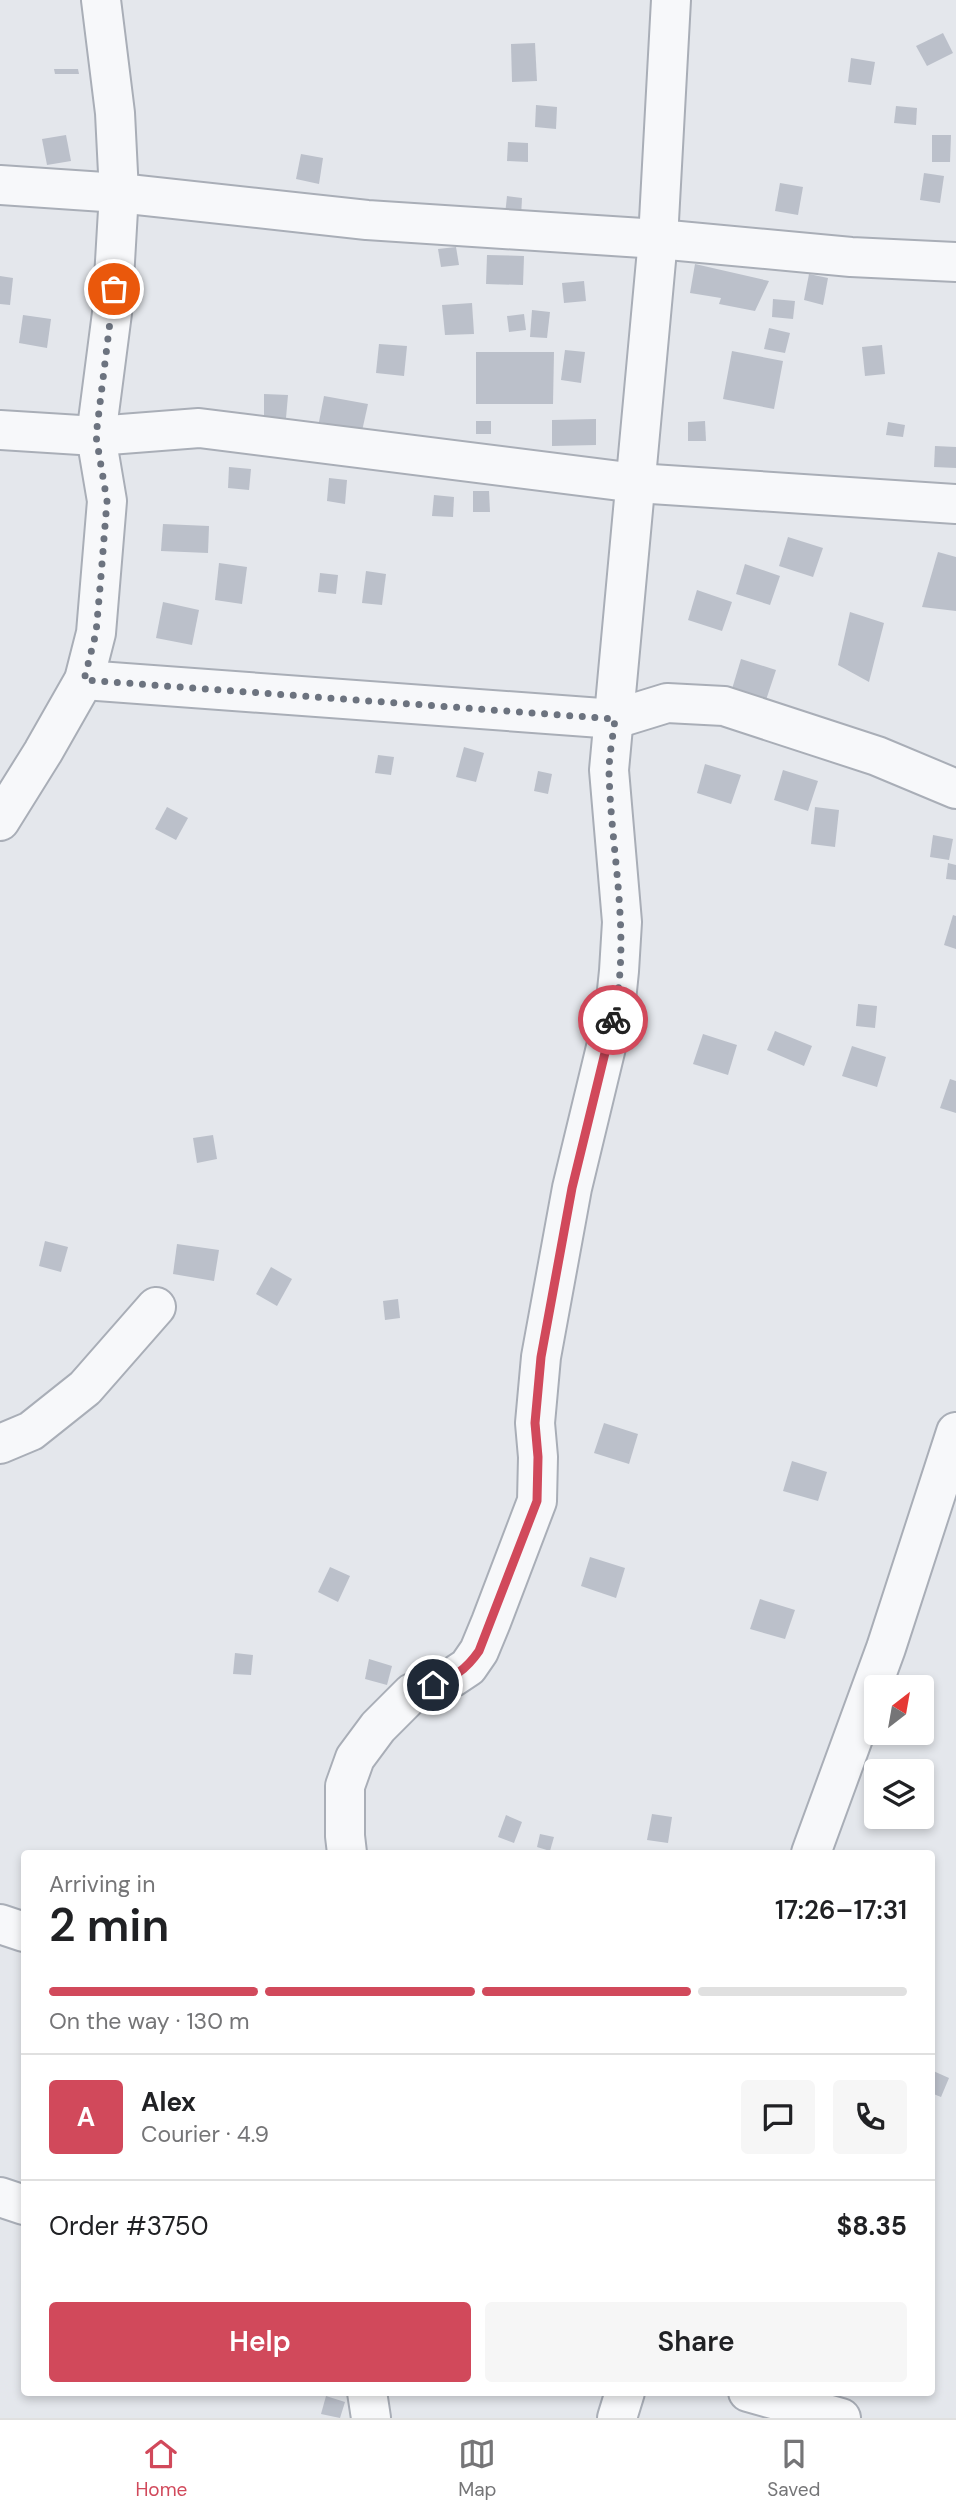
<!DOCTYPE html>
<meta charset="utf-8">
<style>
:root{--surface:#fff;--page:#f6f6f6;--text:#202124;--muted:#757577;--line:#e0e0e0;--accent:#d1495b}
body{margin:0;font-family:"DM Sans",sans-serif;background:var(--page);color:var(--text);height:100vh;display:flex;flex-direction:column;font-size:26px;white-space:nowrap}
*{box-sizing:border-box;margin:0}
p{font-size:23px;color:var(--muted)}
.icon{flex:none;width:38px;height:38px;fill:none;stroke:currentColor;stroke-width:2;stroke-linecap:round;stroke-linejoin:round}
.map{position:relative;flex:1;overflow:hidden}
.side{position:absolute;left:21px;top:1850px;width:914px;height:546px;display:flex;flex-direction:column;background:var(--surface);border-radius:7px;box-shadow:0 4px 10px #0003}
.side>*{flex:none}
.needle{width:46px;rotate:31deg}
.controls{position:absolute;left:864px;top:1675px;display:grid;gap:14px}
.controls a{display:grid;place-items:center;width:70px;height:70px;border-radius:7px;background:var(--surface);box-shadow:0 4px 10px #0003;font-size:35px}
.pin{position:absolute;display:grid;place-items:center;width:60px;height:60px;color:#fff;margin:-30px;border:4px solid #fff;border-radius:50%;box-shadow:0 2px 7px #0007}
.courier{position:absolute;display:grid;place-items:center;width:70px;height:70px;margin:-35px;border:5px solid #d1495b;border-radius:50%;background:#fff;color:#222;box-shadow:0 2px 9px #0007}
.head em{font-style:normal;font-weight:600}
.head div{display:flex;flex-direction:column-reverse}
.head{display:flex;align-items:center;justify-content:space-between;height:119px;padding:0 28px}
h1{font-size:46px;font-weight:600;line-height:52px}
.bar{display:grid;grid-template-columns:repeat(4,1fr);gap:10px 7px;align-content:center;height:84px;padding:0 28px}
.bar i{height:9px;border-radius:5px;background:var(--line)}
.bar .selected{background:var(--accent)}
.bar p{grid-column:span 4}
.line{display:flex;align-items:center;gap:18px;padding:0 28px;border-top:2px solid var(--line)}
.line div{flex:1}
.round{display:grid;place-items:center;flex:none;width:74px;height:74px;border-radius:7px;background:var(--page)}
.button{display:flex;gap:14px;margin-top:auto;padding:14px 28px}
.button a{flex:1;height:80px;border-radius:7px;background:var(--accent);color:#fff;font-size:28px;font-weight:600;line-height:80px;text-align:center}
.button a+a{background:var(--page);color:var(--text)}
.tabs{display:flex;justify-content:space-around;align-items:center;height:98px;border-top:2px solid var(--line);background:var(--surface);font-size:19px;color:var(--muted)}
.tabs a{display:grid;justify-items:center;gap:4px}
.tabs .selected{color:var(--accent)}
.map>svg:first-child{display:block}
</style>
<div class="map">
<svg width="956" height="2418" viewBox="0 0 956 2418">
<rect width="100%" height="100%" fill="#e4e7ec"/>
<g fill="#bbc0ca">
<path d="M943,33L953,53L927,66L916,46Z"/>
<path d="M535,43L537,81L512,82L511,44Z"/>
<path d="M851,58L875,62L871,85L848,82Z"/>
<path d="M54,69H78L79,74H55Z"/>
<path d="M536,105L557,107L556,129L535,127Z"/>
<path d="M896,106L917,108L916,125L894,123Z"/>
<path d="M66,135L71,161L47,165L42,139Z"/>
<path d="M932,135H951L950,162H932Z"/>
<path d="M508,142L528,143V162L507,161Z"/>
<path d="M301,154L323,158L319,184L296,179Z"/>
<path d="M924,173L944,176L940,203L920,200Z"/>
<path d="M780,183L803,187L798,215L775,211Z"/>
<path d="M507,196L522,198L521,217L505,215Z"/>
<path d="M456,247L459,265L441,267L438,249Z"/>
<path d="M487,255L524,256L523,285L486,284Z"/>
<path d="M695,264L769,281L755,311L719,304L721,298L690,293Z"/>
<path d="M809,274L828,278L823,305L804,300Z"/>
<path d="M0,276L13,278L10,305L0,304Z"/>
<path d="M584,281L586,301L564,303L562,283Z"/>
<path d="M773,299L795,301L793,319L772,317Z"/>
<path d="M472,303L474,334L445,335L442,305Z"/>
<path d="M532,310L550,312L547,338L530,337Z"/>
<path d="M524,314L526,330L509,332L507,316Z"/>
<path d="M23,315L51,319L47,348L19,343Z"/>
<path d="M769,328L790,333L785,353L764,349Z"/>
<path d="M379,344L407,346L404,376L376,373Z"/>
<path d="M882,345L885,374L865,376L862,347Z"/>
<path d="M565,350L585,352L581,383L561,380Z"/>
<path d="M732,351L783,361L774,409L723,399Z"/>
<path d="M476,352H554L553,404H476Z"/>
<path d="M264,394L288,395L286,418L264,417Z"/>
<path d="M324,396L368,404L362,431L319,422Z"/>
<path d="M596,419V445L552,446V420Z"/>
<rect x="476" y="421" width="15" height="13"/>
<path d="M705,421L706,441H688V422Z"/>
<path d="M888,422L905,425L903,437L886,435Z"/>
<path d="M935,446L956,447V468L934,467Z"/>
<path d="M229,467L251,469L249,490L228,488Z"/>
<path d="M329,478L347,480L345,504L327,501Z"/>
<path d="M473,491H489L490,512H473Z"/>
<path d="M434,495L454,497L453,517L432,516Z"/>
<path d="M163,524L209,526L208,553L161,551Z"/>
<path d="M788,537L823,548L813,577L779,566Z"/>
<path d="M938,552L956,557V611L922,607Z"/>
<path d="M219,563L247,567L242,604L215,600Z"/>
<path d="M745,564L780,576L770,605L736,594Z"/>
<path d="M366,571L386,574L382,605L362,603Z"/>
<path d="M320,573L338,575L336,594L318,592Z"/>
<path d="M697,590L732,602L722,631L688,620Z"/>
<path d="M163,602L199,610L192,645L156,638Z"/>
<path d="M850,612L884,623L869,682L838,665Z"/>
<path d="M741,659L776,670L766,700L732,689Z"/>
<path d="M464,747L484,753L476,782L456,777Z"/>
<path d="M378,755L394,757L391,775L375,773Z"/>
<path d="M705,764L741,775L731,804L697,793Z"/>
<path d="M783,770L818,781L808,811L774,800Z"/>
<path d="M538,771L552,774L548,794L534,791Z"/>
<path d="M167,807L188,818L176,840L155,829Z"/>
<path d="M815,807L839,810L835,847L811,844Z"/>
<path d="M933,835L953,839L949,860L930,857Z"/>
<path d="M948,863L956,865V880L946,879Z"/>
<path d="M953,915L956,916V949L944,945Z"/>
<path d="M858,1004L877,1006L875,1028L856,1026Z"/>
<path d="M775,1031L812,1046L804,1066L767,1050Z"/>
<path d="M703,1034L737,1045L728,1075L693,1064Z"/>
<path d="M852,1046L886,1057L877,1087L842,1076Z"/>
<path d="M950,1079L956,1081V1113L940,1108Z"/>
<path d="M213,1135L217,1159L197,1163L193,1138Z"/>
<path d="M45,1241L68,1247L61,1272L39,1266Z"/>
<path d="M177,1244L219,1250L214,1281L173,1274Z"/>
<path d="M271,1267L292,1279L277,1306L256,1294Z"/>
<path d="M398,1299L400,1318L385,1320L383,1301Z"/>
<path d="M604,1423L638,1434L629,1464L594,1453Z"/>
<path d="M792,1461L827,1472L818,1501L783,1491Z"/>
<path d="M590,1557L625,1568L616,1598L581,1586Z"/>
<path d="M330,1567L350,1576L338,1602L318,1592Z"/>
<path d="M760,1599L795,1610L785,1639L750,1629Z"/>
<path d="M235,1653L253,1655L251,1675L233,1674Z"/>
<path d="M369,1659L392,1666L387,1685L365,1679Z"/>
<path d="M652,1814L672,1817L668,1843L647,1840Z"/>
<path d="M506,1815L522,1822L514,1843L498,1837Z"/>
<path d="M540,1834L554,1837L550,1851L537,1847Z"/>
<path d="M931,2070L949,2078L941,2097L931,2093Z"/>
<path d="M326,2396L345,2402L340,2418L321,2414Z"/>
</g>
<g fill="none" stroke-linecap="round" stroke-linejoin="round">
<defs>
<g id="minor">
<path d="M0,185L119,193L367,220L658,239L851,257L956,262"/>
<path d="M0,430L96,436L199,428L636,483L956,504"/>
<path d="M84,680L615,719L667,703L724,706L877,756L956,789"/>
<path d="M0,821L43,752L84,680L96,633L107,501L96,436L112,313L119,193L115,113L101,0"/>
<path d="M0,1444L31,1431L85,1388L156,1307"/>
<path d="M347,1853L345,1836V1786L355,1758L378,1727L412,1693L453,1677L468,1667L479,1651L491,1622L537,1501L538,1457L535,1423L541,1357L572,1188L615,1010L619,971L622,922L609,770L658,239L671,0"/>
<path d="M811,1853L886,1648L956,1432"/>
<path d="M0,1924L24,1932"/>
<path d="M0,2197L24,2205"/>
<path d="M367,2392L371,2418"/>
<path d="M748,2392L841,2418"/>
<path d="M617,2418L625,2392"/>
</g>
</defs>
<use href="#minor" stroke="#a9aeb7" stroke-width="42"/>
<use href="#minor" stroke="#f7f8fa" stroke-width="38"/>
</g>
<g fill="none" stroke-linecap="round" stroke-linejoin="round">
<path stroke="#6c737f" stroke-width="7" stroke-dasharray="0 12.6" d="M114,289L96,436L107,501L101,576L96,633L84,680L615,719C613,736 609,755 609,772C611,855 632,937 613,1020"/>
<path stroke="#d1495b" stroke-width="9" d="M433,1685C455,1676 465,1671 479,1651L537,1501L538,1457L535,1423L541,1357L572,1188L613,1020"/>
</g>
</svg>
<div class="controls">
<a><svg class="needle" viewBox="-14 -14 28 28"><path d="M0-13l5 13h-10z" fill="#e53935"/><path d="M0 13l5-13h-10z" fill="#757577"/></svg></a>
<a><svg class="icon" aria-label="layers" viewBox="0 0 24 24"><path d="M12 4l9 5-9 5-9-5zM3 14l9 5 9-5"/></svg></a>
</div>
<div class="pin" style="left:114px;top:289px;background:#ea580c"><svg class="icon" aria-label="bag" viewBox="0 0 24 24"><path d="M5 8h14l-1 12H6zM9 8a3 3 0 0 1 6 0"/></svg></div>
<div class="pin" style="left:433px;top:1685px;background:#1f2937"><svg class="icon" aria-label="home" viewBox="0 0 24 24"><path d="M3 11l9-7 9 7M6 9v11h12V9"/></svg></div>
<div class="courier" style="left:613px;top:1020px"><svg class="icon" aria-label="bike" viewBox="0 0 24 24"><circle cx="6" cy="16" r="4"/><circle cx="18" cy="16" r="4"/><path d="M6 16l4-8h5l3 8M10 8l3 8H6M13 5h3"/></svg></div>
<section class="side">
<div class="head"><div><h1>2 min</h1><p>Arriving in</p></div><em>17:26–17:31</em></div>
<div class="bar"><i class="selected"></i><i class="selected"></i><i class="selected"></i><i></i><p>On the way · 130 m</p></div>
<div class="line" style="height:126px"><b class="round" style="background:var(--accent);color:#fff">A</b><div><b>Alex</b><p>Courier · 4.9</p></div><a class="round"><svg class="icon" aria-label="chat" viewBox="0 0 24 24"><path d="M4 5h16v11H9l-5 4z"/></svg></a><a class="round"><svg class="icon" aria-label="phone" viewBox="0 0 24 24"><path d="M5 4h4l2 5-3 2q2 4 5 5l2-3 5 2v4C11 20 4 13 5 4z"/></svg></a></div>
<div class="line" style="height:91px"><div>Order #3750</div><b>$8.35</b></div>
<div class="button"><a>Help</a><a>Share</a></div>
</section>
</div>
<nav class="tabs">
<a class="selected"><svg class="icon" aria-label="home" viewBox="0 0 24 24"><path d="M3 11l9-7 9 7M6 9v11h12V9"/></svg>Home</a>
<a><svg class="icon" aria-label="map" viewBox="0 0 24 24"><path d="M3 6l6-2 6 2 6-2v14l-6 2-6-2-6 2zM9 4v14M15 6v14"/></svg>Map</a>
<a><svg class="icon" aria-label="saved" viewBox="0 0 24 24"><path d="M7 4h10v16l-5-4-5 4z"/></svg>Saved</a>
</nav>
